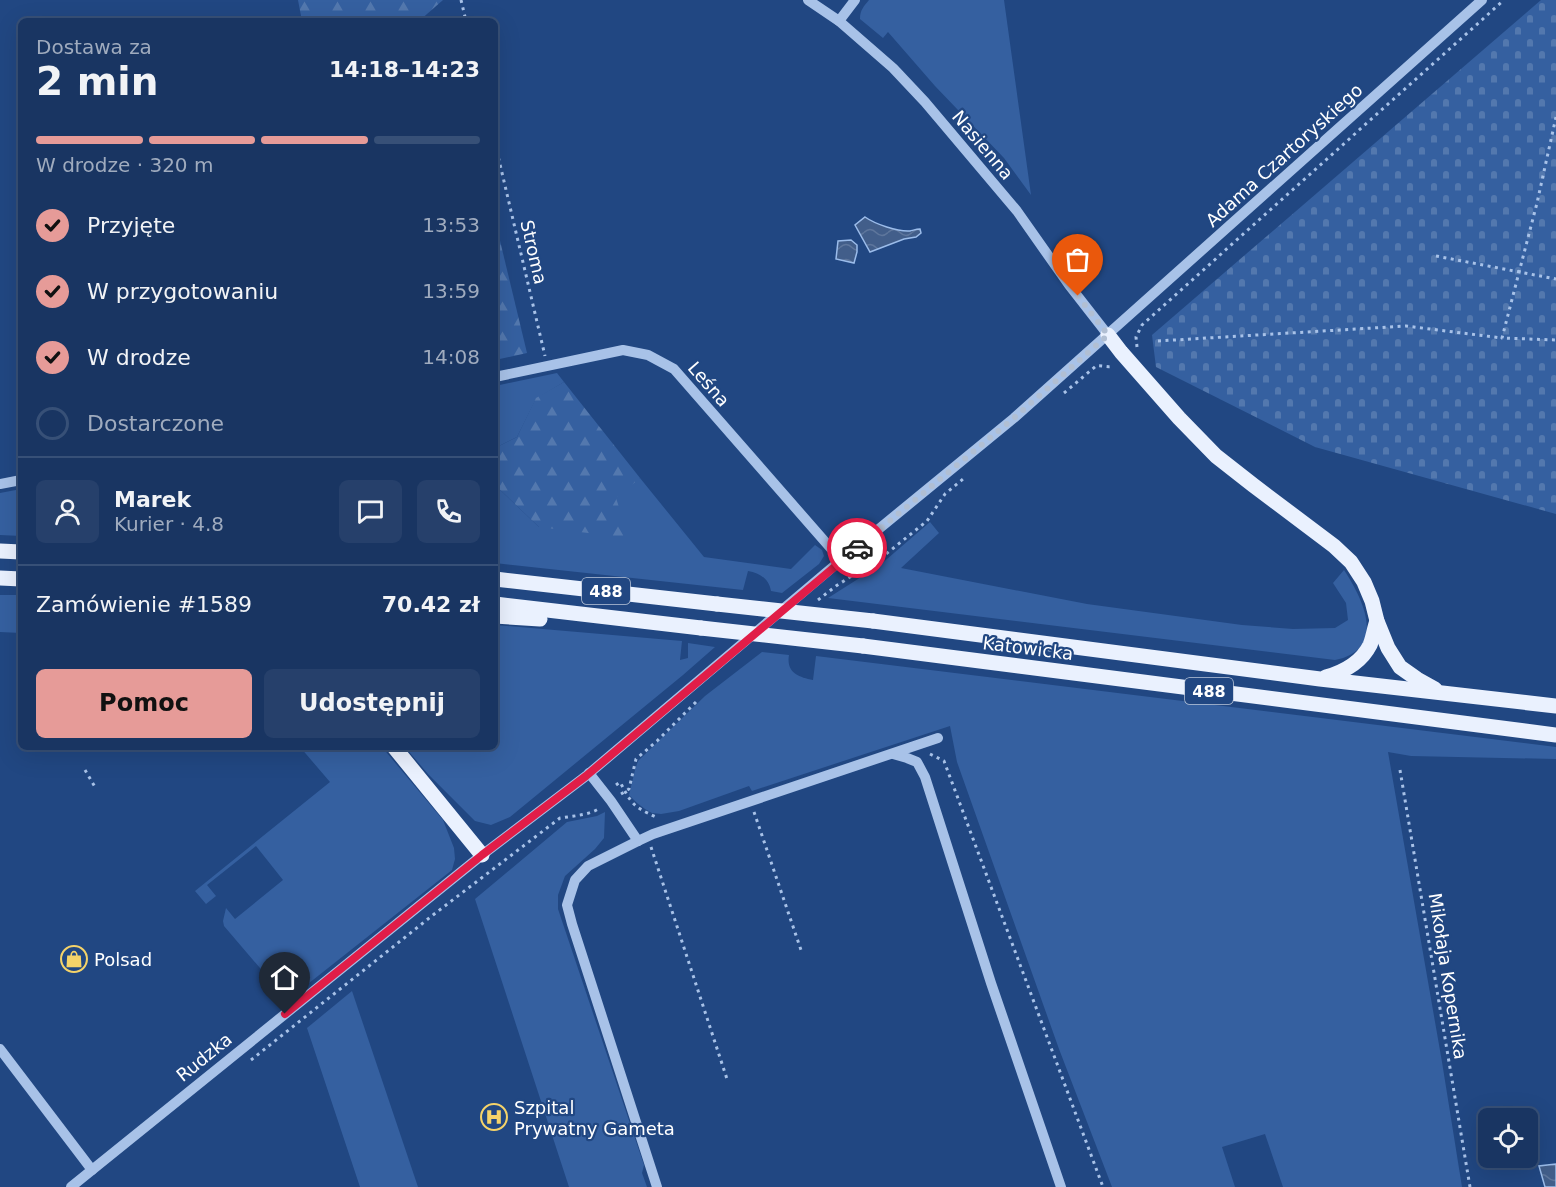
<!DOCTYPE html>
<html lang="pl">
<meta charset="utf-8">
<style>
:root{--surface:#193562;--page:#26406b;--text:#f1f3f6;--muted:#9fabbe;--line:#375077;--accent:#e69b98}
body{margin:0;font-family:"DejaVu Sans",sans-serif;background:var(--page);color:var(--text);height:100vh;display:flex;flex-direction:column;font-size:22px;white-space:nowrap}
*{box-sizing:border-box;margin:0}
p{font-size:20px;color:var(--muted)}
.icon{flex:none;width:33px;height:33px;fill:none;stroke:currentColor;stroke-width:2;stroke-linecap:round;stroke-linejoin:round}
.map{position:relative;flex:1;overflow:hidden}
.details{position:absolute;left:18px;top:18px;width:480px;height:732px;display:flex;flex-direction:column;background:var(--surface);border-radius:9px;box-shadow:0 6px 24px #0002,0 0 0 2px var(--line)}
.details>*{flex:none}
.buttons{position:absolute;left:1478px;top:1108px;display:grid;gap:12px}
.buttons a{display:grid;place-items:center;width:60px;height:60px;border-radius:9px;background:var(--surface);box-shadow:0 6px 24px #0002,0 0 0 2px var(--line);font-size:30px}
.pin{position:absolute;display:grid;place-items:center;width:51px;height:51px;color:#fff;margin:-62px -26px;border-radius:50% 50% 50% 0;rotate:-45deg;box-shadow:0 0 6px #0007}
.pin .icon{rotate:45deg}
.courier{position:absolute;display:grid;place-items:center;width:60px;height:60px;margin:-30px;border:4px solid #e11d48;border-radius:50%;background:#fff;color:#222;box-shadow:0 2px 8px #0007}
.headline em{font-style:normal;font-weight:800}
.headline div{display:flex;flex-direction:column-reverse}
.headline{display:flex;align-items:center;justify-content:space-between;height:102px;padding:0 18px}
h1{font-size:39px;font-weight:800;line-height:45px}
.bar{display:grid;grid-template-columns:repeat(4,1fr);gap:9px 6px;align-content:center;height:72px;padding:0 18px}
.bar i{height:8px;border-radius:4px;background:var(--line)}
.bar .on{background:var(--accent)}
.bar p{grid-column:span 4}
.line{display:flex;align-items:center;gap:15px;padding:0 18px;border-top:2px solid var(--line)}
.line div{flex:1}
.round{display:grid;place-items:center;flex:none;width:63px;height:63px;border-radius:9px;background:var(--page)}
ol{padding:0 18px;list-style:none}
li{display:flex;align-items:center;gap:18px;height:66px}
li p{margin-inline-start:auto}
li .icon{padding:6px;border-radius:50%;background:var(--accent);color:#111;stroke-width:4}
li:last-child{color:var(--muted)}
li i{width:33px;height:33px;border:3px solid var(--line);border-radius:50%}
.primary-button{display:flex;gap:12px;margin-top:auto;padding:12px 18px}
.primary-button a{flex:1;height:69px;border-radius:9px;background:var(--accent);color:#111;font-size:24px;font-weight:800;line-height:69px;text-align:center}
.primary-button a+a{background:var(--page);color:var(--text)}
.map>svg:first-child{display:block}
</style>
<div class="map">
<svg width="1556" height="1187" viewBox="0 0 1556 1187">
<defs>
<pattern id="forest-firs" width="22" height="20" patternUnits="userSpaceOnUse" patternTransform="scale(1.5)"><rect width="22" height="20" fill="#3560a0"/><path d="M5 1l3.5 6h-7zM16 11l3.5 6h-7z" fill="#5378ae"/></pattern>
<pattern id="cemetery-stones" width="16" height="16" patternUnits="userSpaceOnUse" patternTransform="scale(1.5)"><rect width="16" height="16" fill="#3560a0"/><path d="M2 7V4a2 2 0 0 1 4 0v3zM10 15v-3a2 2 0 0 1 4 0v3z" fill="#5378ae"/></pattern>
<pattern id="water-waves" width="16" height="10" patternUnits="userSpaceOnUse" patternTransform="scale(1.5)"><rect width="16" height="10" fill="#425e8a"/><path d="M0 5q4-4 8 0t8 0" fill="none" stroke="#5e769c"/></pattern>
</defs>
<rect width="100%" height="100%" fill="#214782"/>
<g fill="#3560a0">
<path d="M869,0H1004L1031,195L1004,158L935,86L888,32L883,38L860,19C860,10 864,6 869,0Z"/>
<path d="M557,373L564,382L536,399L517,437L495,448V386Z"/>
<path d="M640,478L704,557L791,569L815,545L822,550L824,556L819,564L782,593L771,591C769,579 760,573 748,571L743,590L495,563V485L539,527Z"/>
<path d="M21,489V536L0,535V493Z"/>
<path d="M930,522L939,533L901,568L1087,604L1242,625L1293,629L1335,628L1348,620L1346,603L1333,583L1344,570C1363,599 1388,649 1335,660L828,598L880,565Z"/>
<path d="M0,595H21V633L0,632Z"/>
<path d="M495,625L682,641L680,660L688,658V643L715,647L683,675L510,817L491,825L475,821L428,774L405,747H495Z"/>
<path d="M762,652L789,655C786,672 798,677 813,680L816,656L1556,747V759L1411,756L1388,752L1442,1062L1462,1187H1283L1265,1134L1222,1147L1235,1187H1112L1059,1049L957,762L950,726L752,791L749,786L679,811L661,814L652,813L645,809L637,803L629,795L635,770L638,761L705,696Z"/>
<path d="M300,747H382L443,820L454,848L455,859L452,870L299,991L288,993L277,988L224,926L223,921L226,908L235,919L283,880L256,846L207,885L216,896L206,904L195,891L330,782Z"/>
<path d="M605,812L604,838L595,849L565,876L558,895V909L644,1165L642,1173L647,1187H569L475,899L567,822L597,816Z"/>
<path d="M352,991L418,1187H360L307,1028Z"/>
</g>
<g fill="url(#forest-firs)">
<path d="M298,0H443L419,21H302Z"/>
<path d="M495,220L527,353L495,360Z"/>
<path d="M564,382L640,478L616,498L629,538L539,527L495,485V448L517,437L536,398Z"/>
</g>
<path fill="url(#cemetery-stones)" d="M1541,0H1556V514L1315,447L1156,367L1152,335Z"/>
<g fill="url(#water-waves)" stroke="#9bbcea" stroke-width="1.5">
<path d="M865,217C875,224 898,232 910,231C914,230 917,229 920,229L921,233L916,237L904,239L870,252L855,225Z"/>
<path d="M851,240L857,245V252L854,263L836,259L838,241Z"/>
<path d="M1556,1164V1187H1545L1539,1166Z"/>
</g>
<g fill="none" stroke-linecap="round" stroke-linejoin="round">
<g stroke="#a8c2e8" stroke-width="3" stroke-dasharray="3 4.5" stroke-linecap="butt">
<path d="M461,0L466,21"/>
<path d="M1556,117L1537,203L1502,338L1556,340"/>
<path d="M495,143L545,356"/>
<path d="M1436,256L1556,279"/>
<path d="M1158,341L1406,326L1502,338"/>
<path d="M1137,347L1136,337L1142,325L1504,0"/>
<path d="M1064,393L1096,366C1102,365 1108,368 1113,366"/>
<path d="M818,600L836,586L886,554L927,521L945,494L963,479"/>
<path d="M930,754L944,761L1103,1187"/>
<path d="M85,770L95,787"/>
<path d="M1400,770L1470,1187"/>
<path d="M616,785L620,782C632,804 632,806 656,817V820"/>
<path d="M621,794L629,789L636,759L657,741L697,701"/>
<path d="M754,812L801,950"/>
<path d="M651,847L727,1079"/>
<path d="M251,1060L433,915L560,818C574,816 589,815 600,808"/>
</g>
<g stroke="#a8c2e8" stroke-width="10">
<path d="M808,0L839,21L893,68L925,102L1017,211L1069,285L1108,335"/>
<path d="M839,21L855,0"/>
<path d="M495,377L623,350L648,355L674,369L841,560"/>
<path d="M0,484L21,480"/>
<path d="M893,754L907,758L917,762L925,777L991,983L1061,1187"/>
<path d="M589,773L611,801L638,841"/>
<path d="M0,1049L92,1170"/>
<path d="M71,1187L482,855L586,776L841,560L1014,418L1482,0"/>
<path d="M657,1187L572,924L567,905L575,880L588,866L638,841L653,834L938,738"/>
</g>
<g stroke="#eaf1fe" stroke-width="15">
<path d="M1108,335L1121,352L1179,418L1216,456L1253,485L1334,546L1351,562L1364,582L1372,601L1377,621L1388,648L1400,667L1417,679L1435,689"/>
<path d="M0,551L21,552"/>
<path d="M0,578L21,579"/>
<path d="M495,579L717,604"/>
<path d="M495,604L701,628"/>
<path d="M495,616L540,619"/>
<path d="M873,621L1320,679L1556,706"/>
<path d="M863,646L1556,735"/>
<path d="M1326,677C1343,672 1361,663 1370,645C1373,638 1374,629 1377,621"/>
<path d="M394,747L482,855"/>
</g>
<g stroke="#eaf1fe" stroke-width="15">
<path d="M717,604L873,621"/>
<path d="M701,628L863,646"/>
</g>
</g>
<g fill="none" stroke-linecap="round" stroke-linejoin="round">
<path stroke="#b1bfd3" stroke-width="6" stroke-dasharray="0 10.8" d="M857,548L1014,418L1108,335L1078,296"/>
<path stroke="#e11d48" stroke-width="8" d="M285,1014L482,855L586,776L857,548"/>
</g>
<defs>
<symbol id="shop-ring" viewBox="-11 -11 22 22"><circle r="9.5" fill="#214782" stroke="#f5d369" stroke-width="1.5"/><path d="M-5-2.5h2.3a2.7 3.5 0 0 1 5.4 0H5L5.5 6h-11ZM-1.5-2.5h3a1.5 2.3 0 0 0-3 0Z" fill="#f5d369"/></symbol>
<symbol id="hospital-ring" viewBox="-11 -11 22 22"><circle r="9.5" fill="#214782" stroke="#f5d369" stroke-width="1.5"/><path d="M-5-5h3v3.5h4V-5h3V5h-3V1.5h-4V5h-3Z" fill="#f5d369"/></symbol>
</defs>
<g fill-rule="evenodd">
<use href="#shop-ring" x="59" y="944" width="30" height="30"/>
<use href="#hospital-ring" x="479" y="1102" width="30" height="30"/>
</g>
<g text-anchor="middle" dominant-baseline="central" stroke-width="4.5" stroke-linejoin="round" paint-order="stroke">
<g fill="#214782" stroke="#bcc8da" stroke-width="1.5">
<rect x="582" y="578" width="48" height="26" rx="4.5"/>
<rect x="1185" y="678" width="48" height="26" rx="4.5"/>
</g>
<g font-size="16" font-weight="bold" fill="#fff">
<text x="606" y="591">488</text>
<text x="1209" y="691">488</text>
</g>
<g font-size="18" fill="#fff" stroke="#214782">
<text transform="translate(983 145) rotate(50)">Nasienna</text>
<text transform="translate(1284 155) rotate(-42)">Adama Czartoryskiego</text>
<text transform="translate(534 252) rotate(77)">Stroma</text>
<text transform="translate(709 384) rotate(49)">Leśna</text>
<text transform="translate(1028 648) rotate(7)">Katowicka</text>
<text transform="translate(1448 976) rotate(81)">Mikołaja Kopernika</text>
<text transform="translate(204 1057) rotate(-39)">Rudzka</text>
</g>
<g font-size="18" fill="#fff" stroke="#214782" text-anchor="start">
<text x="94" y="959">Polsad</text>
<text x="514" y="1107">Szpital<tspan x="514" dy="21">Prywatny Gameta</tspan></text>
</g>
</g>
</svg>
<div class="buttons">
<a><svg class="icon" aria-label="locate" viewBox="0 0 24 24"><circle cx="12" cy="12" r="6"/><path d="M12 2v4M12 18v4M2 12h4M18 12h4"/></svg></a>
</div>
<div class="pin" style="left:1078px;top:296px;background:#ea580c"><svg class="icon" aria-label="bag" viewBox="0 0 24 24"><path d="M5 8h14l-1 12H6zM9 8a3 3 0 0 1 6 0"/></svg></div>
<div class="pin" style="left:285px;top:1014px;background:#1f2937"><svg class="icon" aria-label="home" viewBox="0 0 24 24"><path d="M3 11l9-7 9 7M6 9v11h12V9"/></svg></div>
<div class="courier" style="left:857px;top:548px"><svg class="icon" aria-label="car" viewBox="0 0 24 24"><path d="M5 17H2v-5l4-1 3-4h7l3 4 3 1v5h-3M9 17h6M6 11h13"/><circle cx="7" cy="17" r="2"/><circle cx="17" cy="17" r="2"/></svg></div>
<section class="details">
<div class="headline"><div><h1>2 min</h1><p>Dostawa za</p></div><em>14:18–14:23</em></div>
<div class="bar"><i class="on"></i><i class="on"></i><i class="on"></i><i></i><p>W drodze · 320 m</p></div>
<ol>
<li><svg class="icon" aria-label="check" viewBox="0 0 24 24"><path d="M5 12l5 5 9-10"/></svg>Przyjęte<p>13:53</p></li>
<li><svg class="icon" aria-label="check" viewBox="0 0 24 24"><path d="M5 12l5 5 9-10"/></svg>W przygotowaniu<p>13:59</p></li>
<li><svg class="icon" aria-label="check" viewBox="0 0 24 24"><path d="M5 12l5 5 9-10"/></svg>W drodze<p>14:08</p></li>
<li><i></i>Dostarczone</li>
</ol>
<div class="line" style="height:108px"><a class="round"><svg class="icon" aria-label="person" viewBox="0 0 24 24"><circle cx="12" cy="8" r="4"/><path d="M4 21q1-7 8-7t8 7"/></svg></a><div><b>Marek</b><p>Kurier · 4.8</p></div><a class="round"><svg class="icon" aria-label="chat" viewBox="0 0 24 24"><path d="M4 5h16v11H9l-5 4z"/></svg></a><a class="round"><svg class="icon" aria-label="phone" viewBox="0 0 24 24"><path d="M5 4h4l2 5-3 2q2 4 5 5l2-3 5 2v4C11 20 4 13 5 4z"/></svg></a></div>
<div class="line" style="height:78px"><div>Zamówienie #1589</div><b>70.42 zł</b></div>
<div class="primary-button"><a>Pomoc</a><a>Udostępnij</a></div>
</section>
</div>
